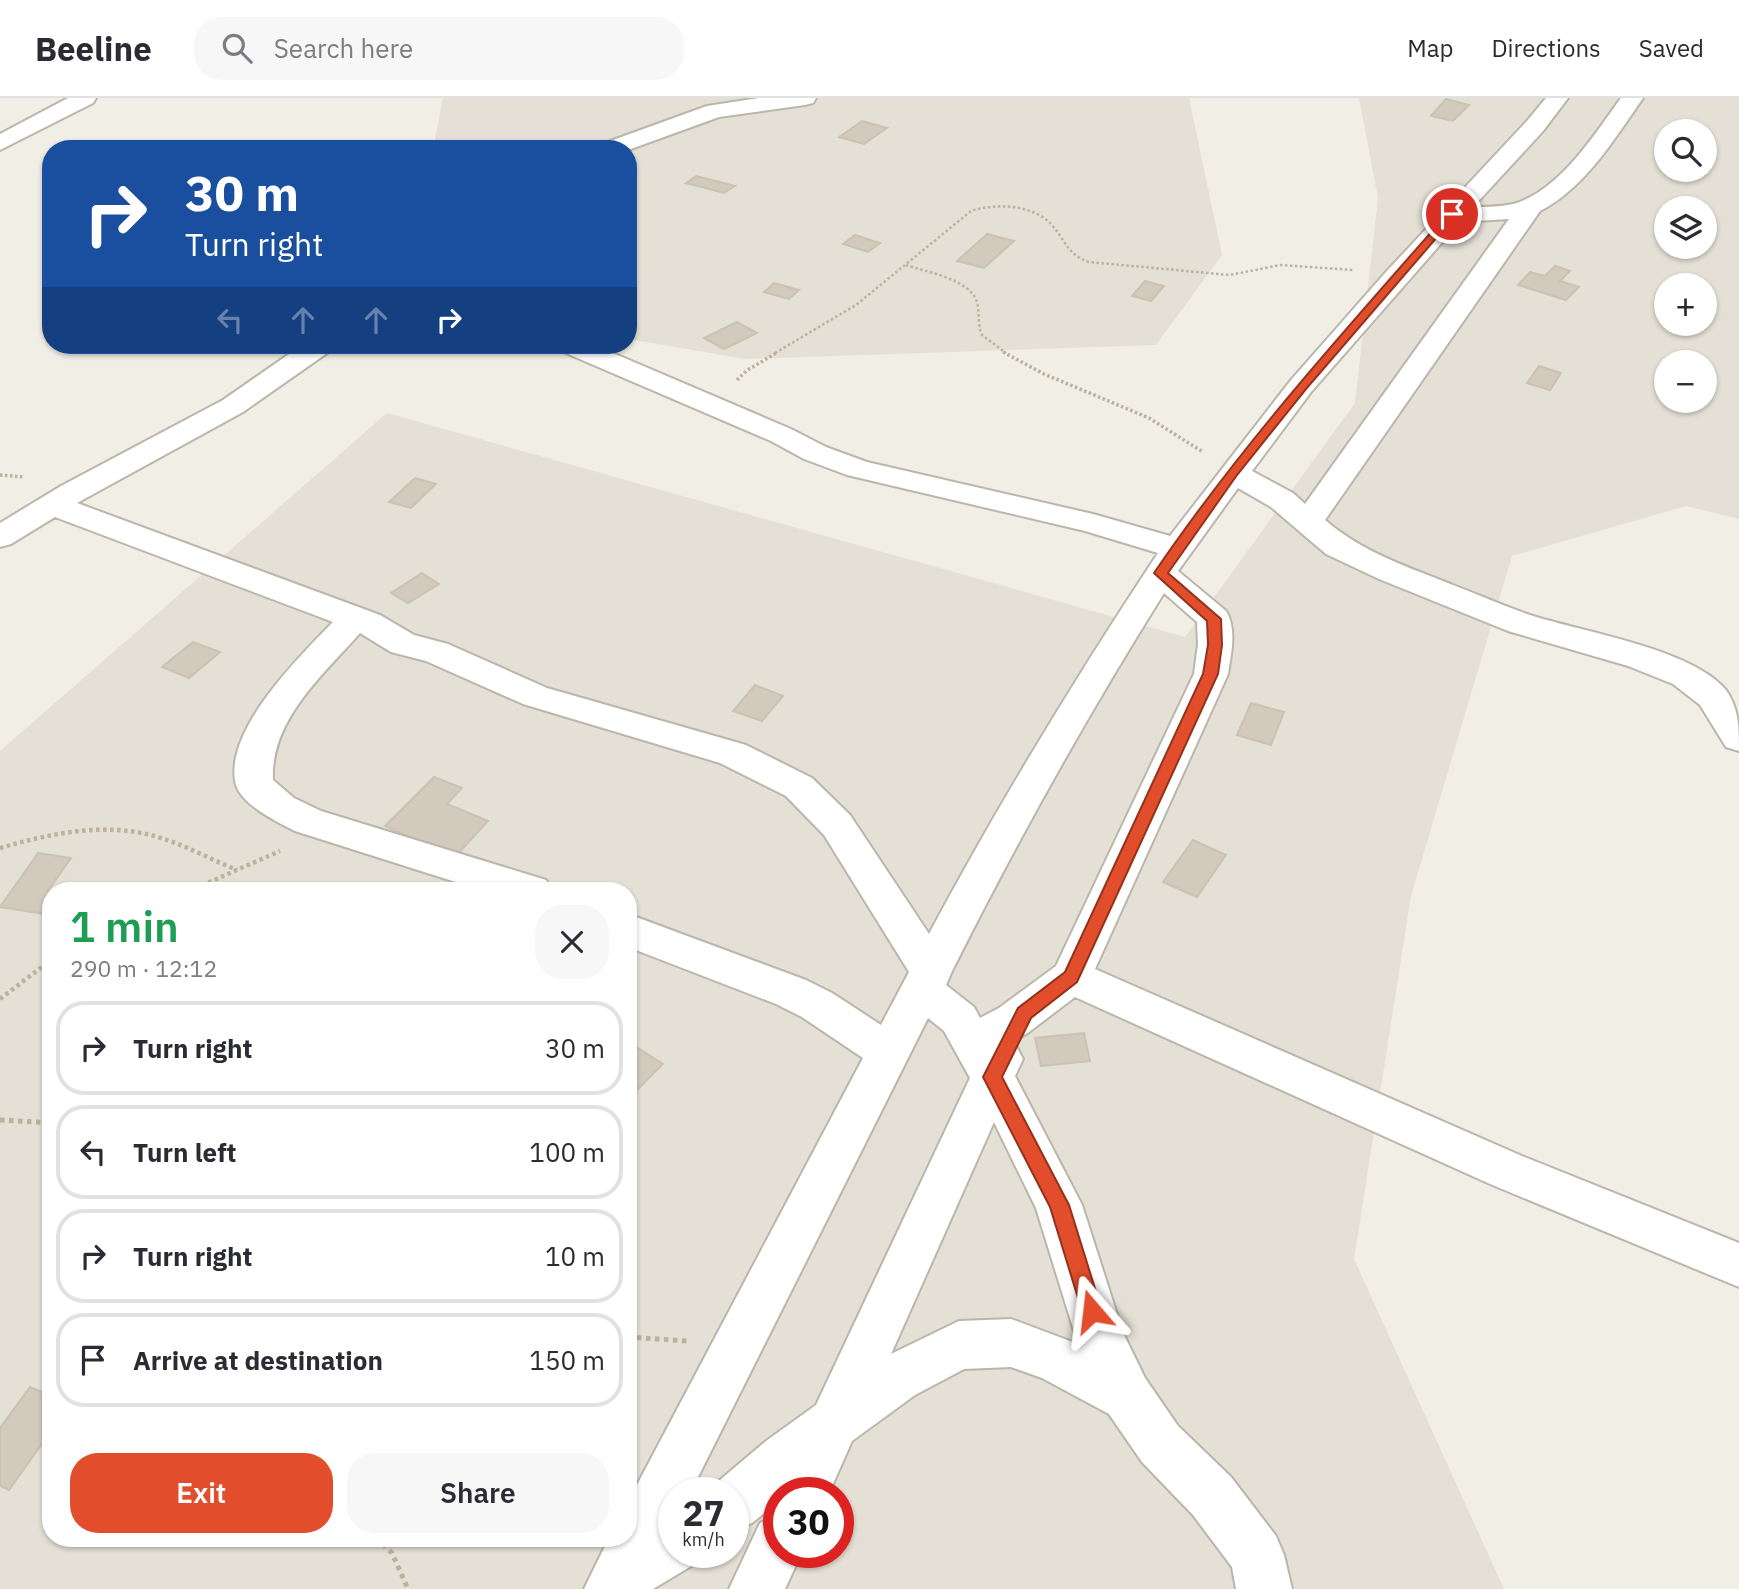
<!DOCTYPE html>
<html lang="en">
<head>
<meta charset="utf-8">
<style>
  body { margin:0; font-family:"IBM Plex Sans",sans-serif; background:#f7f7f7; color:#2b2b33; height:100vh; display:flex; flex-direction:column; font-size:26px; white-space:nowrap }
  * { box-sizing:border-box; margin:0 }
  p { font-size:23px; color:#7c7c81 }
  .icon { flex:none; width:38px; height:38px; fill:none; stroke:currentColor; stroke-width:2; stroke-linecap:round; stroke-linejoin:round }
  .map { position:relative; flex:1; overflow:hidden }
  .sheet { position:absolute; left:42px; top:784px; width:595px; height:665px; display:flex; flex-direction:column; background:#fff; border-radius:28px; box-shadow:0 2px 5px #0004 }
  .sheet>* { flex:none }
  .top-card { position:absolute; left:42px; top:42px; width:595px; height:214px; border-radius:28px; box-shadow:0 2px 5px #0004; background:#1a4fa0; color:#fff; overflow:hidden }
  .fabs { position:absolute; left:1654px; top:21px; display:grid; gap:14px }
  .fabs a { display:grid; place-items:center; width:63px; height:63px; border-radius:50%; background:#fff; box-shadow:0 2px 5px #0004; font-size:35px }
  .speed { position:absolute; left:658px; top:1379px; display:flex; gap:14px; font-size:35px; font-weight:700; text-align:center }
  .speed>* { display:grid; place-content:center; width:91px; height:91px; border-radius:50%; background:#fff; box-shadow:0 2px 5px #0004; line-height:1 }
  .speed small { font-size:18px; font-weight:400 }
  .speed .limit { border:10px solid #d22; background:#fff; color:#111 }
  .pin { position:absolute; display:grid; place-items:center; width:60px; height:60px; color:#fff; margin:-30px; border:4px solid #fff; border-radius:50%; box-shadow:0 2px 7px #0007 }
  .me { position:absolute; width:77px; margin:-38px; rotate:343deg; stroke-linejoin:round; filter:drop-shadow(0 0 5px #0008) }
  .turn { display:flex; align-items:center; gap:24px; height:147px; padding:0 28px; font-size:32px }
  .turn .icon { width:91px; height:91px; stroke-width:2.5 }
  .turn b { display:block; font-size:49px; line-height:60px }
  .lanes { display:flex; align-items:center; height:66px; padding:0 28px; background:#0003; justify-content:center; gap:35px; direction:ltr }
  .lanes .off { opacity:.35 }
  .round { display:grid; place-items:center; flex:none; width:74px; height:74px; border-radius:28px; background:#f7f7f7 }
  .headline { display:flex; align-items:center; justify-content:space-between; height:119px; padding:0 28px }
  h1 { font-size:42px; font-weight:600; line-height:52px; color:#1e9e55 }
  .primary-button { display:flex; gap:14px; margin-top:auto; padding:14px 28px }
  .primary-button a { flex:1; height:80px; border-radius:28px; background:#e24e2c; color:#fff; font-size:28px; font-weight:600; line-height:80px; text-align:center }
  .primary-button a+a { background:#f7f7f7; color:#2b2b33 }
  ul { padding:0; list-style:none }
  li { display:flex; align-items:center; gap:21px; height:94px; margin:0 14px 10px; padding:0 14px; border:4px solid #e1e1e2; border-radius:28px }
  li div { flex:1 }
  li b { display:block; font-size:26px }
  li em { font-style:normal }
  header { display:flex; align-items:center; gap:42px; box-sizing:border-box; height:98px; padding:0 35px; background:#fff; border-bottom:2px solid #e1e1e2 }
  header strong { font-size:33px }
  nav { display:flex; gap:38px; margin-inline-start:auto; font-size:24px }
  .search { width:490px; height:63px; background:#f7f7f7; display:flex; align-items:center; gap:18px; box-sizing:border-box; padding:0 24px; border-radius:28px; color:#7c7c81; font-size:26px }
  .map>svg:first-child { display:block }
</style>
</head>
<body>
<header>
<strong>Beeline</strong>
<div class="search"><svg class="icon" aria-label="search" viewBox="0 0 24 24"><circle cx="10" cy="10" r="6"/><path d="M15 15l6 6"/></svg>Search here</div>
<nav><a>Map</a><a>Directions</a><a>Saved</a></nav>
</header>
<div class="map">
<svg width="1739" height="1491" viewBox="0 0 1739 1491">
  <rect width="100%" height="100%" fill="#f1eee6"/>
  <path fill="#e4e0d5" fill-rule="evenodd" d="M443,0H1189L1222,157L1156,247L746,261L628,241V51H433Z
    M1359,0H1739V421L1686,408L1512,458L1411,798L1354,1161L1504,1491H0V653L387,315L1185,539L1355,305L1378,100ZM1666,33H1704V72H1666ZM1666,110H1704V149H1666ZM1666,187H1704V226H1666ZM1666,264H1704V303H1666ZM51,793H628V1440H51ZM674,1395H733V1454H674ZM779,1395H838V1454H779Z"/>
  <path fill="#d1cabd" stroke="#cbc2b1" stroke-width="2" d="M1446,1L1469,7L1453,23L1431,18Z
    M862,23L887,30L864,46L839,39Z
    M696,78L735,88L724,95L686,85Z
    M987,136L1014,143L984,170L957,163Z
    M855,137L880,145L868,154L843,146Z
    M1555,168L1570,173L1560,183L1579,189L1566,202L1518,187L1530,174L1545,178Z
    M1686,177L1705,186L1663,188Z
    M1145,183L1164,188L1151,203L1132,198Z
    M774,185L799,192L789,201L764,194Z
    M737,224L757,235L724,251L704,240Z
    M1539,268L1561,275L1550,292L1527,285Z
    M415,380L436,386L411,410L389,404Z
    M422,475L439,486L408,505L391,495Z
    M193,544L220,554L189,580L162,569Z
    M755,587L783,598L762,623L733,613Z
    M1251,605L1284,614L1271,647L1237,637Z
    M434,679L462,690L447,706L488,723L455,759L385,728Z
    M1193,742L1226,757L1197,799L1163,784Z
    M38,755L71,760L48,793H51V817L0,809Z
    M1084,935L1090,963L1041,968L1035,940Z
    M638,950L663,966L628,1001V959Z
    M30,1289L51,1298V1333L9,1392L0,1388V1330Z"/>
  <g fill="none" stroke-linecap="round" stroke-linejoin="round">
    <g stroke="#bbb6aa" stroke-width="4">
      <path id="minor" d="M68,0H96L93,5L0,52V36Z
        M759,0H816L813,5L805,7L719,19L628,52L599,51L602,46L707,8Z
        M1546,0H1568L1543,33L1473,109C1487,109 1503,109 1517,105C1562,89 1594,37 1621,0H1643C1615,40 1585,90 1540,113L1325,422C1362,454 1408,469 1453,487C1479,497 1506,509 1533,518C1584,534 1692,551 1726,592C1739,611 1739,629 1739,653L1726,649L1700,607L1673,586L1628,568L1508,533L1379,481L1326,456L1271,409L1238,390L1178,473L1226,513C1237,531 1231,556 1228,576L1095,871L1522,1058L1739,1145V1189L1490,1086L1075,899L1029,934L1009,946L1016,948L1023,961L1015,978L1082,1107L1123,1235L1145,1280L1178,1328L1231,1379L1276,1438L1284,1457L1292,1491H1236L1232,1469L1193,1417L1142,1364L1109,1316L1042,1280L1011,1269L964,1271L915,1297L852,1343L829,1395H779V1403L752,1425L733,1433V1395H711L714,1387L766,1343L816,1307L970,980L944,933L928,920L690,1395H674V1454H699L693,1467L653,1491H584L609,1440H628V1404L863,960L802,919L776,906L628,849V816L806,882L832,895L881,927L909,874L824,737L786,698L720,665L523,606L426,563L391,554L360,535C323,577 270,622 273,682L294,700L321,713L546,782L552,793H484L295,733C277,724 242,707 236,687C222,634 300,558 333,524L55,419L11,446L0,449V425L61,388L223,302L302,247H333L330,253L243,314L77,405L380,517L414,537L448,546L547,590L746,647L812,680L850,717L929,836C999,705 1076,579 1158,455L1085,433L847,377L804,361L771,343L561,253L558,247H594L791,331L826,349L867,364L1093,416L1170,438L1291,282L1386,174L1527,23ZM1509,121L1305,406L1293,395L1252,373L1311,294L1460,124ZM1164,495L1197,524L1198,546L1194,576L1056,868L999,910L980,920L974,909L946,887L952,873C1017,743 1087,618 1164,495ZM994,1024L1036,1110L1078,1246L1011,1221L959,1223L891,1256Z
        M779,1417V1454H802L785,1491H729L760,1425Z"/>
    </g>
    <path stroke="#bbb29c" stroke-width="2.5" stroke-dasharray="2.5 2.5" stroke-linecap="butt" d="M906,167C926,174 970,181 977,204C980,215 977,226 982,237L1006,255
      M775,255L856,207L971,113C995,105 1032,106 1051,126C1065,141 1067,157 1089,164L1230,177L1280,167L1353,172"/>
    <path stroke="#bbb29c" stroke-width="3.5" stroke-dasharray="2.5 2.5" stroke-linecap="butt" d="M1003,254L1044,276L1149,320L1203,354
      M737,282L746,273L778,254
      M0,377L24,379"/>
    <path stroke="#bbb29c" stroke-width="4.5" stroke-dasharray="3.5 3.5" stroke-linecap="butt" d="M0,750C52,735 108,723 161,740C187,748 212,762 237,772
      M189,793L280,753
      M0,901L51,862"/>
    <path stroke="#bbb29c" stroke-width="5" stroke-dasharray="4.5 4.5" stroke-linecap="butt" d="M0,1022L51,1025
      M628,1239L687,1243
      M376,1440L392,1455L408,1491"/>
    <use href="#minor" fill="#fff" fill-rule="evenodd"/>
  </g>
  <path fill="#e24e2c" stroke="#93331d" stroke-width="2" d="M1449,114L1457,116L1306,291L1237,377L1168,475L1221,521L1222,547L1218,576L1077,884L1031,920L1002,979L1069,1107L1102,1213L1099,1220L1092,1223L1084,1220L1082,1213L1050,1109L983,979L1018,910L1065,874L1203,576L1208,547L1207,523L1154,475C1242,346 1346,231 1449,114Z"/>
</svg>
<div class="fabs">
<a><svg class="icon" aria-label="search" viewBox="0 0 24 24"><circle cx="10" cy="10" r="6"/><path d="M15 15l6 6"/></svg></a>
<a><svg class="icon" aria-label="layers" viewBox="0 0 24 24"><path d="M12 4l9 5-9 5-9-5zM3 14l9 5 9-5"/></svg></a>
<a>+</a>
<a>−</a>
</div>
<div class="speed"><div>27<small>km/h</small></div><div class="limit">30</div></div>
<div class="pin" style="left:1452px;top:116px;background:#d93025"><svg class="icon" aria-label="arrive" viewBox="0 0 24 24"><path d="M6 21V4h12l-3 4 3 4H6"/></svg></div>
<svg class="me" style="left:1092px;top:1213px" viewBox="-20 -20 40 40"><path d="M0-17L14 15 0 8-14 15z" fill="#e24e2c" stroke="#fff" stroke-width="4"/></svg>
<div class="top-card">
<div class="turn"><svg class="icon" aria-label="right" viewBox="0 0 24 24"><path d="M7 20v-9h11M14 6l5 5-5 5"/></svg><div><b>30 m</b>Turn right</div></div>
<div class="lanes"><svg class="icon off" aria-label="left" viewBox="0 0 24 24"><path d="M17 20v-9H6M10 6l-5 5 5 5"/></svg><svg class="icon off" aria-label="ahead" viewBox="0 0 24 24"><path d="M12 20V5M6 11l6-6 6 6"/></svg><svg class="icon off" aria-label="ahead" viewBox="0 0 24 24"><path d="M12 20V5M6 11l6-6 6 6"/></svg><svg class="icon" aria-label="right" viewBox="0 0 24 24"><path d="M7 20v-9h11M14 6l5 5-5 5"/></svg></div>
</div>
<section class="sheet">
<div class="headline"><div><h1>1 min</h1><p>290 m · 12:12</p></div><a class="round"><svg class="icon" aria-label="close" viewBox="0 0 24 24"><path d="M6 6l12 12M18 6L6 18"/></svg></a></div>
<ul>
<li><svg class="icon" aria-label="right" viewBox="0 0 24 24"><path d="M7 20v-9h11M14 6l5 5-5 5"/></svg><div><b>Turn right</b></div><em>30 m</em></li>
<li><svg class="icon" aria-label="left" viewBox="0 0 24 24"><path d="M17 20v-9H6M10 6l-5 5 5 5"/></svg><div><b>Turn left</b></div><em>100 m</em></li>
<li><svg class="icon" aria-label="right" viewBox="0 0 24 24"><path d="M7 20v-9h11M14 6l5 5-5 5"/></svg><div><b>Turn right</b></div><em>10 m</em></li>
<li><svg class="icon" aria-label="arrive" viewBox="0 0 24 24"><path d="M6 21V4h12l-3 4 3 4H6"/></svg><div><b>Arrive at destination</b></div><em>150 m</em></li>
</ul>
<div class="primary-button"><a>Exit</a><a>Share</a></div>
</section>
</div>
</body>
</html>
